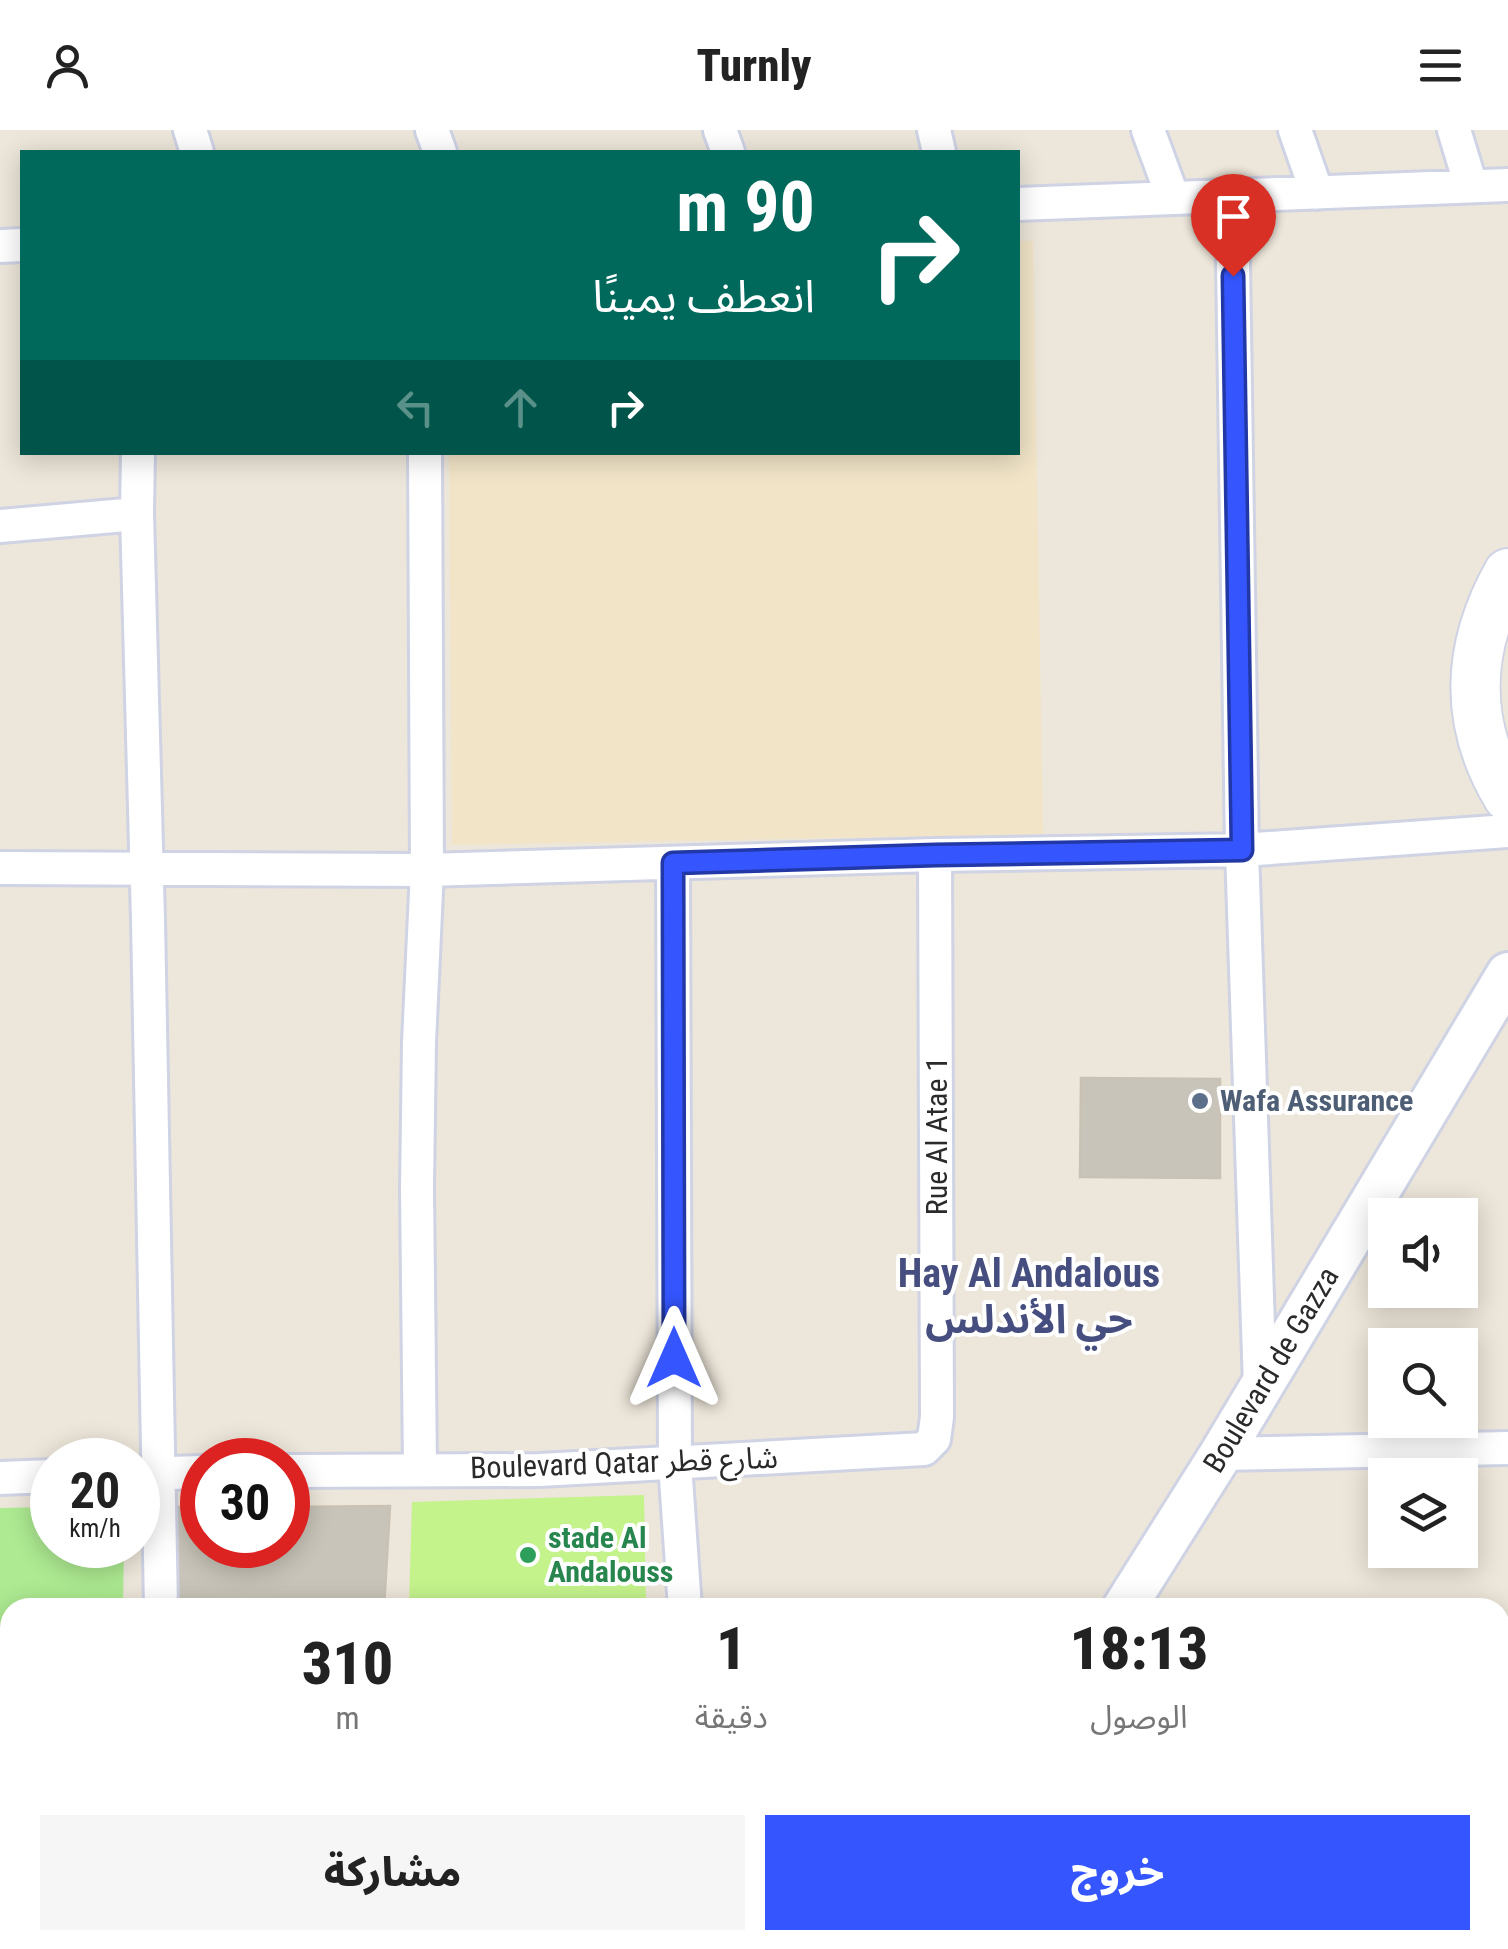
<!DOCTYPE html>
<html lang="ar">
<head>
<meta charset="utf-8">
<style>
  body { margin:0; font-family:"Roboto Condensed","Noto Sans Arabic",sans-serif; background:#f6f6f6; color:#222; direction:rtl; height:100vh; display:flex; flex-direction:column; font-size:38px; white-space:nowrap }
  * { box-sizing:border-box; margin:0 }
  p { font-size:32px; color:#767676 }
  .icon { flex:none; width:55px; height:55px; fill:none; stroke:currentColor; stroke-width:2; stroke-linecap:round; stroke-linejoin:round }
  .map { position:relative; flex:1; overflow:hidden; direction:ltr }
  .side { position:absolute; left:0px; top:1468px; width:1510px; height:352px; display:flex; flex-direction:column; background:#fff; border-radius:30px 30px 0 0; box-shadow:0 5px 25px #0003; direction:rtl }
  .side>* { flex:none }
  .guide { position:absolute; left:20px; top:20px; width:1000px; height:305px; border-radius:0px; box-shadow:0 5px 25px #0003; direction:rtl; background:#00695c; color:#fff; overflow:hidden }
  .buttons { position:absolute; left:1368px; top:1068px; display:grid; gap:20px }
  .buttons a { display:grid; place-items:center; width:110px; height:110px; border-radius:0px; background:#fff; box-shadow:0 5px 25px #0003; font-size:50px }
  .speed { position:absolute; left:30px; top:1308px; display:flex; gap:20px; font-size:50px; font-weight:700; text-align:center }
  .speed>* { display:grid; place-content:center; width:130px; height:130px; border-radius:50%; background:#fff; box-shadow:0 5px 25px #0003; line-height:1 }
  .speed small { font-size:25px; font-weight:400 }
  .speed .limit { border:15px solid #d22; background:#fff; color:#111 }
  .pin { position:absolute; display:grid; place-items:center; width:85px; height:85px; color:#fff; margin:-102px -42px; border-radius:50% 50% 50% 0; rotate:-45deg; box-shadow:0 0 10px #0007 }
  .pin .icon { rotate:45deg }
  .me { position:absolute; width:110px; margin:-55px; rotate:0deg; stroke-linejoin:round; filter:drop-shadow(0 0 8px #0008) }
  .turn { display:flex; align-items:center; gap:35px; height:210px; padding:0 40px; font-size:45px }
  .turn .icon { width:130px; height:130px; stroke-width:2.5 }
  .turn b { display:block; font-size:70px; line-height:85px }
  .lanes { display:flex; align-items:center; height:95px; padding:0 40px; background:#0003; justify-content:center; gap:50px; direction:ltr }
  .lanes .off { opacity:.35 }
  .eta { display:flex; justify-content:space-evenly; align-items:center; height:170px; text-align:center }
  .eta b { font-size:60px; font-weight:800; line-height:70px }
  .action { display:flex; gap:20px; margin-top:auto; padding:20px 40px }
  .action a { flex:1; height:115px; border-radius:0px; background:#3556ff; color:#fff; font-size:40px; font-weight:800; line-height:115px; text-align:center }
  .action a+a { background:#f6f6f6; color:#222 }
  header { display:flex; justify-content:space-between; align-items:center; height:130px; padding:0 40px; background:#fff; font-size:45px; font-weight:800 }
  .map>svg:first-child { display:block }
</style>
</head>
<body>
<header><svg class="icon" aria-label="menu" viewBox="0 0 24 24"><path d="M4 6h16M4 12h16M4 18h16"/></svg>Turnly<svg class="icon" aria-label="person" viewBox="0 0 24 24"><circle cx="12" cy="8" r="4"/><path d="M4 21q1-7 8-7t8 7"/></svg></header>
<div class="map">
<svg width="1508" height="1819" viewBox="0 0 1508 1819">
  <rect width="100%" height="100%" fill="#ede6da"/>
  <path fill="#f1e4c7" d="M1018,111H1033L1043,704L452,715L449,323L1018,322Z"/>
  <path fill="#adea91" d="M52,1377V1415H124L123,1477L10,1478V1554H0V1378Z"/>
  <path fill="#c4f28b" d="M644,1365L646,1477H409L412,1372Z"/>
  <path fill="#c8c4b9" stroke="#c9c2b4" stroke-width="2.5" d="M1081,948L1220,949V1048L1080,1047Z
    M390,1376L384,1478H170L168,1377H202V1415H288V1377Z
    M1013,1810H1059L1060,1819H1007Z"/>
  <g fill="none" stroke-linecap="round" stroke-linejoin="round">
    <g stroke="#cfd3e4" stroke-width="38">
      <path id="minor" d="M190,0L197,22
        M432,0L440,22
        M720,0L728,22
        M934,0L939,22
        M1148,0L1173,68
        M1295,0L1317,63
        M1454,0L1471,56
        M1232,66L1242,720L1260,1256
        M1018,74L1508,55
        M0,116L22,115
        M138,322L137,384L148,790L161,1478
        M0,396L137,384
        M673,733L675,1334L685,1478
        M0,738L427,740L935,725L1242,720L1508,701
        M1221,1324L1508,1318
        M420,1340L417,1058L419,912L427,740L425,322
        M288,1341L540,1340L924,1319L934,1309L937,1287L935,725
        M138,1344L202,1342
        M0,1348L52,1346
        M1500,1552L1508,1551
        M0,1582H10
        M1500,1757L1508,1756
        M0,1787H10
        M216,1810L217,1819
        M410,1810L411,1819
        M1086,1810V1819
        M1272,1810L1273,1819
        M1490,1810V1819
        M612,1819V1810"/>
    </g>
    <g stroke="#cfd3e4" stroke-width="48">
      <g id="tertiary">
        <path id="s1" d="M1124,1478L1221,1324L1508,844"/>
        <path d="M920,1819L925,1810"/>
      </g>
    </g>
    <g stroke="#cfd3e4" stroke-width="52">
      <path id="secondary" d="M1508,443C1466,518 1463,593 1508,667"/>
    </g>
    <use href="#minor" stroke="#fff" stroke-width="32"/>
    <use href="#tertiary" stroke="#fff" stroke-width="42"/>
    <use href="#secondary" stroke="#fff" stroke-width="48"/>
  </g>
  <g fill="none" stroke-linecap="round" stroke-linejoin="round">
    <g stroke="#2238a6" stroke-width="25">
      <path id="route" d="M674,1228L673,733L936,725L1242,720L1233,146"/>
    </g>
    <use href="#route" stroke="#3556ff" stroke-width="18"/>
  </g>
  <circle fill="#5c6f8a" stroke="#fff" stroke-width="4" cx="1200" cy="971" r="10"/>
  <circle fill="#2e9e5b" stroke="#fff" stroke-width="4" cx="528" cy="1425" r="10"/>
  <g text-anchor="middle" stroke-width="8" stroke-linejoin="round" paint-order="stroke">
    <g font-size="30" font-weight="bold" fill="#4e5e75" stroke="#fff" text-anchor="start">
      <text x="1220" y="981">Wafa Assurance</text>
    </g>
    <g font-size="30" fill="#2a2a2a" stroke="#fff">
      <text transform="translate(937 1006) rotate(-90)" y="10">Rue Al Atae 1</text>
      <text dy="10" stroke="none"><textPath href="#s1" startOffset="280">Boulevard de Gazza</textPath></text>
      <text transform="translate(624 1333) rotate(-2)" y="10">Boulevard Qatar شارع قطر</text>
    </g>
    <g font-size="30" font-weight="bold" fill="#27864d" stroke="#fff" text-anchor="start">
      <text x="548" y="1418">stade Al<tspan x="548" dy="34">Andalouss</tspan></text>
    </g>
    <g font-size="40" font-weight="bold" fill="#464e7f" stroke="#fff">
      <text x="1029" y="1157">Hay Al Andalous<tspan x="1029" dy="46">حي الأندلس</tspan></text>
    </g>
  </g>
</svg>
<div class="buttons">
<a><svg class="icon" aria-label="sound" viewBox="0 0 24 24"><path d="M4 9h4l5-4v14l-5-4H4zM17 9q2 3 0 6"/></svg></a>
<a><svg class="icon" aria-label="search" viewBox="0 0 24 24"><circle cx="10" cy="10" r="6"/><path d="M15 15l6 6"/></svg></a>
<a><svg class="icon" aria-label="layers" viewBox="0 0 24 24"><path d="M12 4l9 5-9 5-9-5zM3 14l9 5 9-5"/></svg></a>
</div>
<div class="speed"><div>20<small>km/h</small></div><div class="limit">30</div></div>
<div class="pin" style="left:1233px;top:146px;background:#d93025"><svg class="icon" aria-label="arrive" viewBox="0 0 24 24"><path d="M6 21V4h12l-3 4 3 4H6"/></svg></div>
<svg class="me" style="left:674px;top:1228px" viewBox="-20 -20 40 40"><path d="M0-17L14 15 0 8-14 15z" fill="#3556ff" stroke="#fff" stroke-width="4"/></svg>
<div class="guide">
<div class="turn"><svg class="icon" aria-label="right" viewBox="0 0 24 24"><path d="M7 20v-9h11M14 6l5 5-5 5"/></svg><div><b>90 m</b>انعطف يمينًا</div></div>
<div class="lanes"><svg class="icon off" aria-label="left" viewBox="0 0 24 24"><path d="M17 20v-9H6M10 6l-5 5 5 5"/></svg><svg class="icon off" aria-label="ahead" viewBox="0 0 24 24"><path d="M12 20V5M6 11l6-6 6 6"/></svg><svg class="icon" aria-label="right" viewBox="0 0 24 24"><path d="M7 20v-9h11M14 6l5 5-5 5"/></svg></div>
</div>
<section class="side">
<div class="eta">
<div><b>18:13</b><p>الوصول</p></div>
<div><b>1</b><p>دقيقة</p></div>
<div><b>310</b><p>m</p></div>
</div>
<div class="action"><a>خروج</a><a>مشاركة</a></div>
</section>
</div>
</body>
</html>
